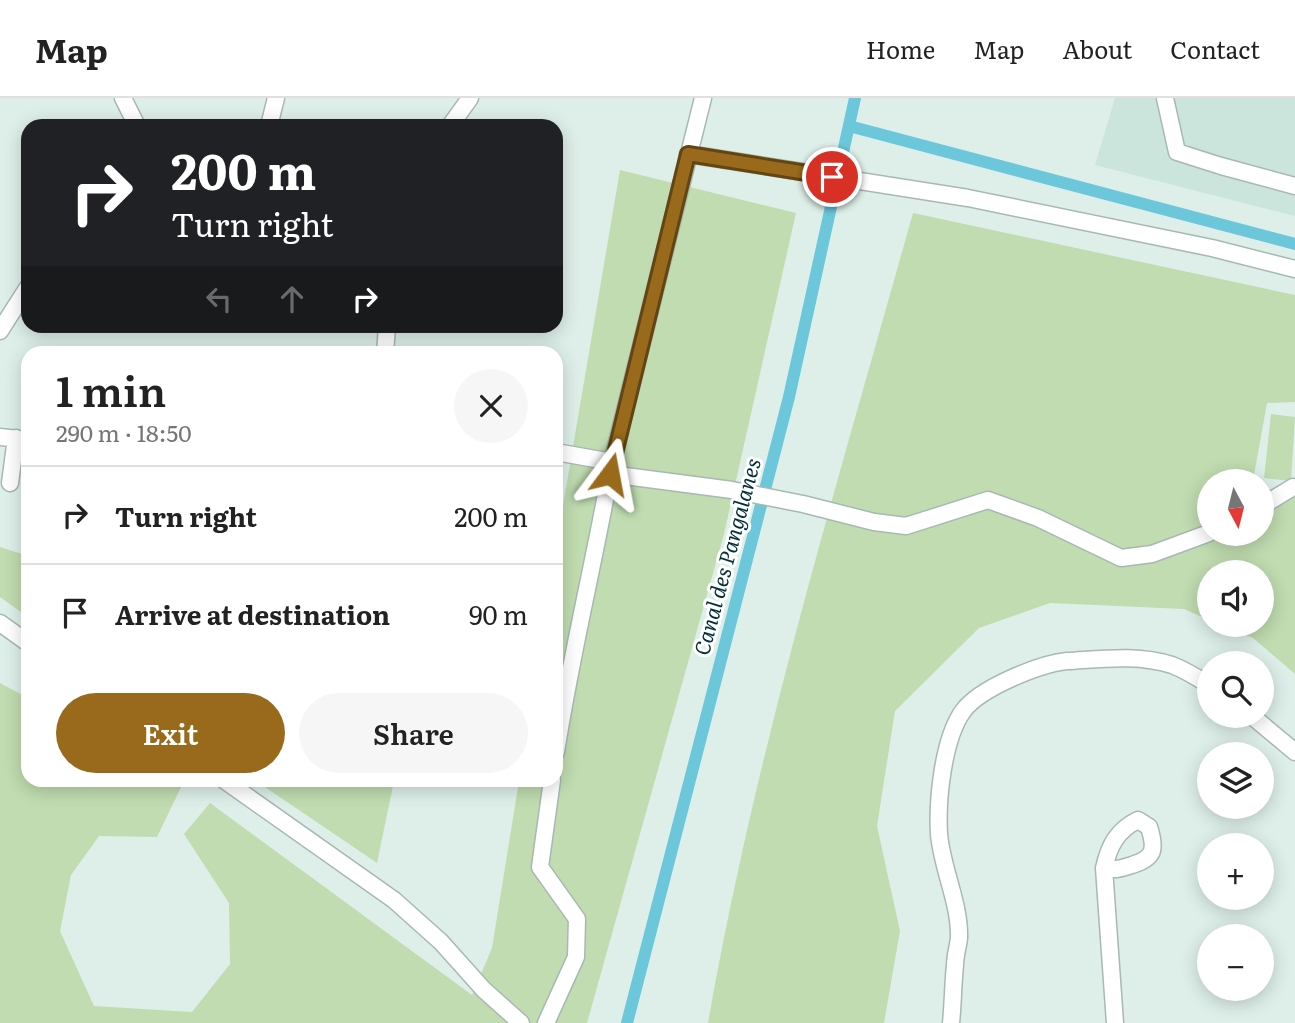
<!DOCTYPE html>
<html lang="en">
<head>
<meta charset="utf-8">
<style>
  body { margin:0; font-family:Literata,serif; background:#f6f6f6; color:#222; height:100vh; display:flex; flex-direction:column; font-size:26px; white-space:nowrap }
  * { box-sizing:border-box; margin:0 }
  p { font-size:23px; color:#767676 }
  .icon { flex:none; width:38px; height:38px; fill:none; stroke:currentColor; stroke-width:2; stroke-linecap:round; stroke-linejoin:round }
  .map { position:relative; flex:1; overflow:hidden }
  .side { position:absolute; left:21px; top:248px; width:542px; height:441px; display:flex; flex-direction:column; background:#fff; border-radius:21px; box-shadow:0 4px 18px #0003 }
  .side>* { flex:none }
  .top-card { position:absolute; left:21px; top:21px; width:542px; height:214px; border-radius:21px; box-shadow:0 4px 18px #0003; background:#202124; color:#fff; overflow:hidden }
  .needle { width:46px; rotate:173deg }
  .controls { position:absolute; left:1197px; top:371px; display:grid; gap:14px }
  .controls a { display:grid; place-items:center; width:77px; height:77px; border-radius:50%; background:#fff; box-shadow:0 4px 18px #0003; font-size:35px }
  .pin { position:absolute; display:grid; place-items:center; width:60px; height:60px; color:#fff; margin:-30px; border:4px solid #fff; border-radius:50%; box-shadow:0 2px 7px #0007 }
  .me { position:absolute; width:77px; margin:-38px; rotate:13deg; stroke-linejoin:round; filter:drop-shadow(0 0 5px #0008) }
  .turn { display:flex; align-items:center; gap:24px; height:147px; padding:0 35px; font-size:32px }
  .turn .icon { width:91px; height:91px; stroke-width:2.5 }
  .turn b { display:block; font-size:49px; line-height:60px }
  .lanes { display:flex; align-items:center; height:66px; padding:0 35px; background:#0003; justify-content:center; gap:35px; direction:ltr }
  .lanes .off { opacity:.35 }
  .round { display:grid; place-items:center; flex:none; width:74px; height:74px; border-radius:37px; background:#f6f6f6 }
  .head { display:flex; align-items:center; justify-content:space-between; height:119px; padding:0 35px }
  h1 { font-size:42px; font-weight:600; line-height:52px }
  .button { display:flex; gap:14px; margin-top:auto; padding:14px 35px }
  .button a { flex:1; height:80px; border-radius:42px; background:#996a1b; color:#fff; font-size:28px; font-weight:600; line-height:80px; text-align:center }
  .button a+a { background:#f6f6f6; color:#222 }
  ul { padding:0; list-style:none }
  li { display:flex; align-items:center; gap:21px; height:98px; padding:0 35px; border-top:2px solid #e0e0e0 }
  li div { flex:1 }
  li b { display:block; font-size:26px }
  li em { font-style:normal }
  header { display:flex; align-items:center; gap:42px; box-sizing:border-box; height:98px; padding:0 35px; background:#fff; border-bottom:2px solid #e0e0e0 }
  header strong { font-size:33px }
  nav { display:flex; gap:38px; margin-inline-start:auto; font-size:24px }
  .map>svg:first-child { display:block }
</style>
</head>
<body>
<header>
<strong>Map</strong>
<nav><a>Home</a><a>Map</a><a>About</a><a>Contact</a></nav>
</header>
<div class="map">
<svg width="1295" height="925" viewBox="0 0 1295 925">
  <rect width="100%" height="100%" fill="#deefe9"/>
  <path fill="#cbe5dd" d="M1115,0H1295V118L1095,67Z"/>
  <path fill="#c0dcb0" d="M620,72L796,115L724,436L587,925H0V585L28,600V682H178L183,685L157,739L99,738L71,777L60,833L94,908L192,914L230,866L229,805L184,736L210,705L472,897L492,850L519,683L556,682L557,443Z
    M913,115L1295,197V304L1267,305L1253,383H1209V436H1262V391L1295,397V576L1253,540L1221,527H1262V474H1209V522L1184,511L1050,505L979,530L895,613L877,728L900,833L884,925H708C756,651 838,383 913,115Z
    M1271,316L1295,319L1291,383L1264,380Z
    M0,449L28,458V519L0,499Z
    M256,683H394L377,765Z"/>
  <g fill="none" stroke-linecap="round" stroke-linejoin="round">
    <path stroke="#6cc7db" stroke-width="12" d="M849,28L1295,146
      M627,925L789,299L855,0"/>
    <g stroke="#a8b8b2" stroke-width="19">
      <path id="minor" d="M123,0L137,28
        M1165,0L1177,54L1221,68L1295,88
        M269,28L276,0
        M450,28L470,0
        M688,56L968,100L1212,150L1295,171
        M0,233L28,189
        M385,256L387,228
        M0,339L28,342
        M556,354L612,364C595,461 571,557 556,654
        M612,364L703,0
        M610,376L732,392L803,406L874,424L906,428L988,402L1038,420L1121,460L1152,456L1209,435
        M10,385L16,340
        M1262,408L1293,389
        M0,525L28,545
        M1252,618L1295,654
        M224,682L394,802L441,844L484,892L521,925
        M1104,770C1116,772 1120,771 1132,767C1155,760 1156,751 1149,729L1138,722C1117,732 1109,748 1104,770L1115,925
        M546,925L576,859L577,821L540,769L552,682
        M951,925C953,906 953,886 955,867C955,858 958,849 959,840C960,805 942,771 939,736C937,702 943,641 963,613C980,590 1039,566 1067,563C1102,561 1138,556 1172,567C1185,572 1198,580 1209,587"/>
    </g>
    <use href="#minor" stroke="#fff" stroke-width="16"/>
  </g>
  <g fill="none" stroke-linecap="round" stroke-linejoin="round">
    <g stroke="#634512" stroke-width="18">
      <path id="route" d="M610,376L688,56L832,79"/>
    </g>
    <use href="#route" stroke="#996a1b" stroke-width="12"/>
  </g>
  <g text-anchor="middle" stroke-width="6" stroke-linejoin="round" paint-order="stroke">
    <g font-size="21" font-style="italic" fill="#012f38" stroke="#fff">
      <text transform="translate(728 459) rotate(-75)" y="7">Canal des Pangalanes</text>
    </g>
  </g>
</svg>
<div class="controls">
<a><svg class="needle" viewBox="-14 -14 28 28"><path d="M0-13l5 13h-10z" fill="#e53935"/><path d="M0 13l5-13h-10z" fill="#767676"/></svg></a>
<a><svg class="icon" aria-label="sound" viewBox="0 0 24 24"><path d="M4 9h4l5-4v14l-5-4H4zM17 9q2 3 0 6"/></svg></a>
<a><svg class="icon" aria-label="search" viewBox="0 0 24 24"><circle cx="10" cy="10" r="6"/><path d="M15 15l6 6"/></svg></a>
<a><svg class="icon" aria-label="layers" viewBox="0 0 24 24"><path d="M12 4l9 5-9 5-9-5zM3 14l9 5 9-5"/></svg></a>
<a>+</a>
<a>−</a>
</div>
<div class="pin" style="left:832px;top:79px;background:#d93025"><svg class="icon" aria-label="arrive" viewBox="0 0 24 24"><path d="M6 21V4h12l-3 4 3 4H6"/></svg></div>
<svg class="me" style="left:610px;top:376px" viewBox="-20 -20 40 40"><path d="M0-17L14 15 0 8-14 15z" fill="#996a1b" stroke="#fff" stroke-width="4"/></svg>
<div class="top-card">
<div class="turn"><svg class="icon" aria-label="right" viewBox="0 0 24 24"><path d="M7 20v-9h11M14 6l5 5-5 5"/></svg><div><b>200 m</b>Turn right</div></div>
<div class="lanes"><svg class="icon off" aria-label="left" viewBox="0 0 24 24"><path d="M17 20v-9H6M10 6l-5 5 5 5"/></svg><svg class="icon off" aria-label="ahead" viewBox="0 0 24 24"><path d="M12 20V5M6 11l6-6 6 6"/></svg><svg class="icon" aria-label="right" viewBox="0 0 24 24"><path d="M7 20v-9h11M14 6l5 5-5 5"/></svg></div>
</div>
<section class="side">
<div class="head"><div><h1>1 min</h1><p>290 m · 18:50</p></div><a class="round"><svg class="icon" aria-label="close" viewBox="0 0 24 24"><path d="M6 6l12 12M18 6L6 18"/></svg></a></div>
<ul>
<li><svg class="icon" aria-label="right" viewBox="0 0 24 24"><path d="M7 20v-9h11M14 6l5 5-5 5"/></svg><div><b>Turn right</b></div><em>200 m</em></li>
<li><svg class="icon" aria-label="arrive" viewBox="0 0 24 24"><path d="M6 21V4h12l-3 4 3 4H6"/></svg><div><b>Arrive at destination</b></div><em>90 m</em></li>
</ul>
<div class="button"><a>Exit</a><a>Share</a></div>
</section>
</div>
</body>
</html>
